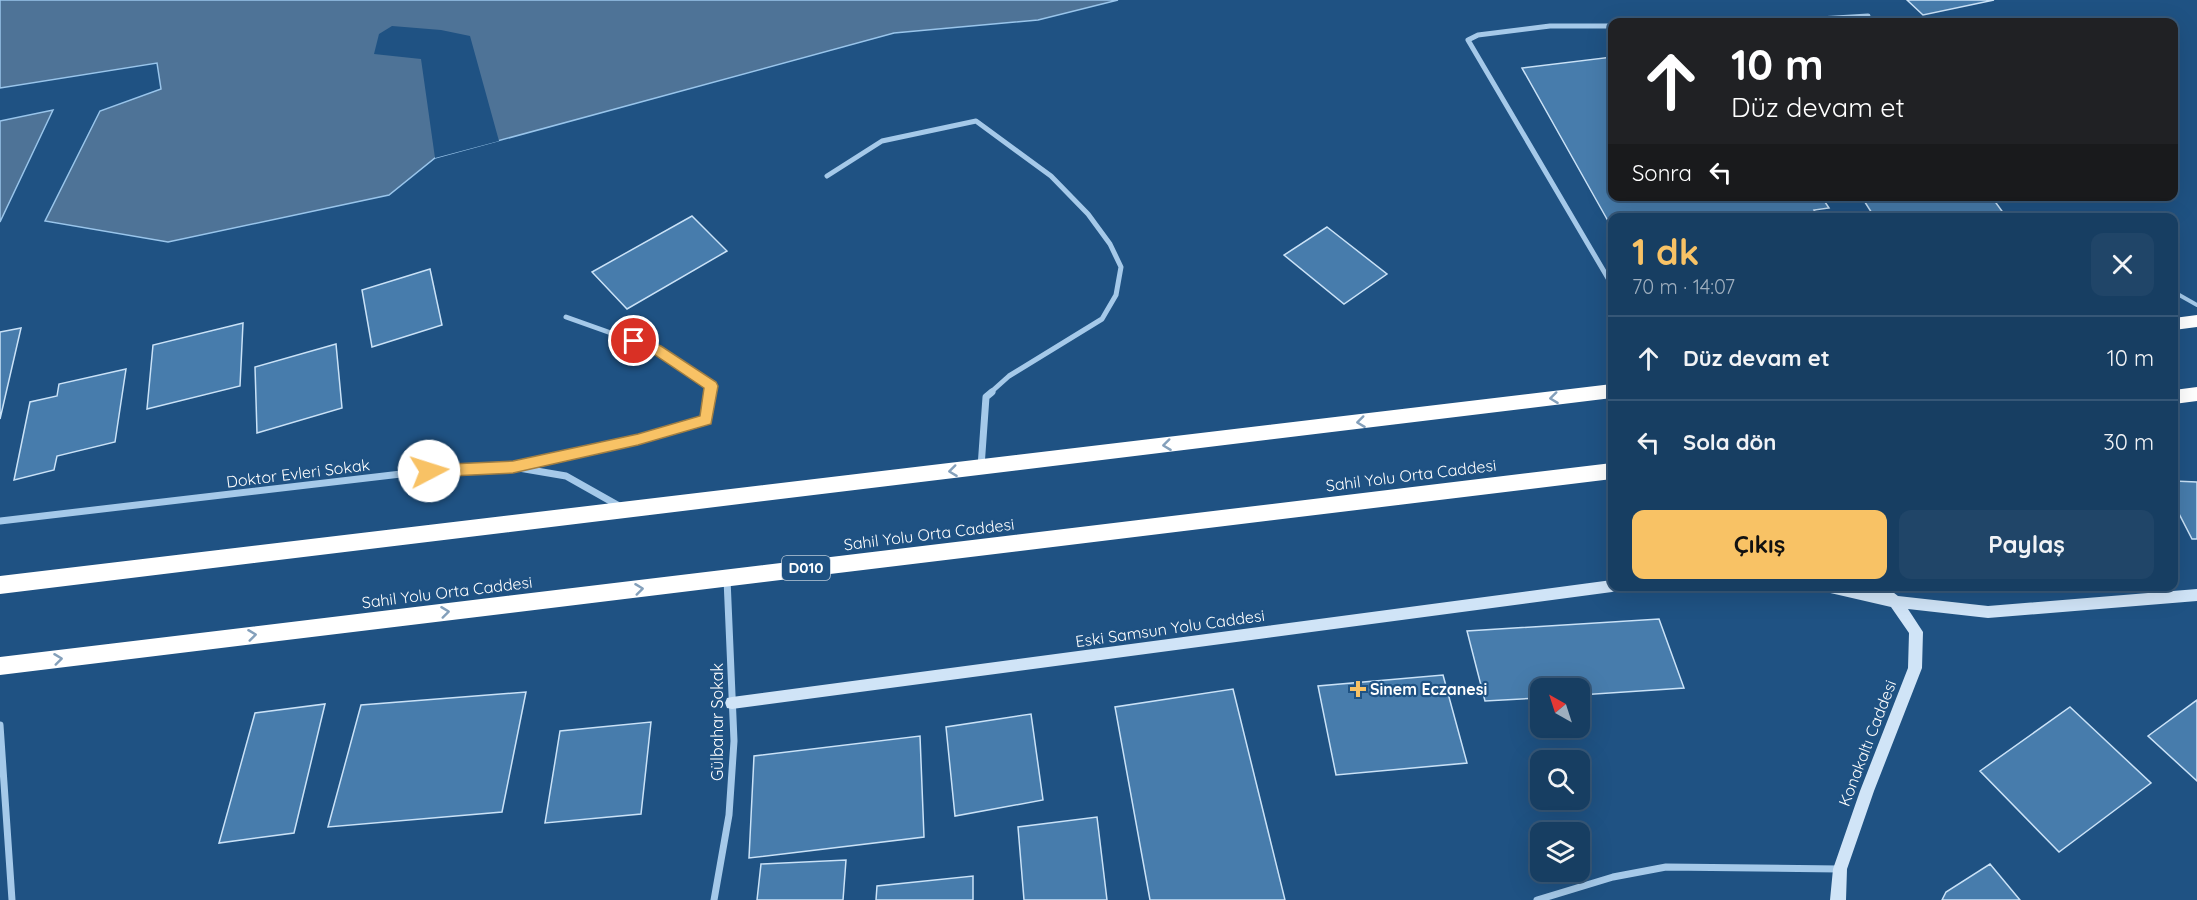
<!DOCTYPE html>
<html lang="tr">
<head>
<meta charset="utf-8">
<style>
  body { margin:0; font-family:Quicksand,sans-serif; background:#204568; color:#f1f3f6; height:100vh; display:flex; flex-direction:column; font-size:22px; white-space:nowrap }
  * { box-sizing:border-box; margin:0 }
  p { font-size:20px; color:#9eaebe }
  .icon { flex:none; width:33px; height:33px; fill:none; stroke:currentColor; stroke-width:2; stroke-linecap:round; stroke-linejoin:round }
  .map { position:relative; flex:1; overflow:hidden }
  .drawer { position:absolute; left:1608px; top:213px; width:570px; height:378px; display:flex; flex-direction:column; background:#173e62; border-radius:12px; box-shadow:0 6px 24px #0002,0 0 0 2px #365777 }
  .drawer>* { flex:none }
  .guide { position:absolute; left:1608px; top:18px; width:570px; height:183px; border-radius:12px; box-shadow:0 6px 24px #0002,0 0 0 2px #365777; background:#202124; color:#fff; overflow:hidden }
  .needle { width:39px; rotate:321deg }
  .controls { position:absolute; left:1530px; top:678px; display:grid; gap:12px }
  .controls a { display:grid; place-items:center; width:60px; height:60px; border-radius:12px; background:#173e62; box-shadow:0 6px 24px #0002,0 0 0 2px #365777; font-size:30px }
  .pin { position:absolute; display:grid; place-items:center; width:51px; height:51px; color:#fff; margin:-26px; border:3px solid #fff; border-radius:50%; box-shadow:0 2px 6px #0007 }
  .me { position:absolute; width:66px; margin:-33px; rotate:85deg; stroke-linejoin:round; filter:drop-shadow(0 0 4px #0008) }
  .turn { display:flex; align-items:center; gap:21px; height:126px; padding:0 24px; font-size:27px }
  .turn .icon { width:78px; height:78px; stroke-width:2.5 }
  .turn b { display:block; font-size:42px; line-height:51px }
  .then { display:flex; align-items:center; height:57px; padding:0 24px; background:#0003; gap:12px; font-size:22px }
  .round { display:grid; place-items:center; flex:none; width:63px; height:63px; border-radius:12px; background:#204568 }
  .summary { display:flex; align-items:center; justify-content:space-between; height:102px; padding:0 24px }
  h1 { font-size:36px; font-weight:700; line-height:45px; color:#f8c265 }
  .primary-button { display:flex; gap:12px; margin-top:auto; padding:12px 24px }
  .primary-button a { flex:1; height:69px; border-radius:12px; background:#f8c265; color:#111; font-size:24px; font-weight:700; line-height:69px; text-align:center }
  .primary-button a+a { background:#204568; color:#f1f3f6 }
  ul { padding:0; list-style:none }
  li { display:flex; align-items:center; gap:18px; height:84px; padding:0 24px; border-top:2px solid #365777 }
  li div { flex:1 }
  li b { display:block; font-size:22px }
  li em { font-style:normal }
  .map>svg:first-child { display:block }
</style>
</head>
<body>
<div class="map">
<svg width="2197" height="900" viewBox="0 0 2197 900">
  <rect width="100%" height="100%" fill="#1f5283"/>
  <path fill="#4e7397" stroke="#99c5eb" stroke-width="1.5" d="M0,0H1118L1038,20L894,33L435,158L389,195L168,242L45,221L100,111L161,89L157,63L0,88Z
    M53,110L0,222V121Z"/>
  <path fill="#1f5283" d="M392,26L441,30L470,36L499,141L435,158L421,59L374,54L379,34Z"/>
  <path fill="#477cac" stroke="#cae2f7" stroke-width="1.5" d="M1907,0H1994L1923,15Z
    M1612,57V196H1821L1829,208L1814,210L1819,218H1612V228L1522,68Z
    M1861,196H1991L2007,218H1875Z
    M692,216L727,251L627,309L592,272Z
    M1327,227L1387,274L1344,304L1284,255Z
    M430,269L442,325L372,347L362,290Z
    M243,323L240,386L147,409L153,345Z
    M21,328L0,419V332Z
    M336,344L342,408L257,433L255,367Z
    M126,369L115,442L57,456L54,470L14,480L30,402L57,396L59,384Z
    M2174,481L2197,482V539H2192L2174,504Z
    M1659,619L1684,688L1580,695V688H1540V698L1485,701L1467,631Z
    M1443,675L1467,763L1336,775L1318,686Z
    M1233,689L1285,900H1150L1115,707Z
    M526,692L502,812L328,827L361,705Z
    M2197,700V781L2148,736Z
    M325,704L294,833L219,843L255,713Z
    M2070,707L2151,783L2059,852L1980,771Z
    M1031,714L1043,800L955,816L946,727Z
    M651,722L641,814L545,823L560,731Z
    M920,736L924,837L749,858L754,756Z
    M1097,817L1107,900H1024L1018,827Z
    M846,860L843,900H757L761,864Z
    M1990,864L2020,900H1942L1946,892Z
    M973,876V900H876L877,886Z"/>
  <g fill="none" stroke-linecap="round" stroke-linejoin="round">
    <path stroke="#a5c9e9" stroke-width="4" d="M2174,292L2197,305"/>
    <path stroke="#a5c9e9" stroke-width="5" d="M1771,22L1868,16
      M1612,26H1550L1478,35L1468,40L1612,285
      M827,176L882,141L976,121L1051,176L1088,214L1110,244L1121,267L1116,295L1102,319L1009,376L990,393
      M566,317L656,349L711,385L710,393"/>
    <path stroke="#a5c9e9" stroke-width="7" d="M516,466L638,440L706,420L710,392
      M981,467L986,397L992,392
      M0,521L452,468L513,467L566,476L621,507
      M0,725L12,900
      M714,900L729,815L734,741L727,579
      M1537,900L1613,877L1666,867L1839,869"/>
    <path fill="#d0e4f7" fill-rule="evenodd" d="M1612,580V586H1618L1617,590L1612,592L732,709L727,708L725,703L727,698L732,697Z
      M1820,586H1853L1870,590L1868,586H1885L1898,596L1988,606L2197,589V601L1988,618L1908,609L1923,632L1922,668L1874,791L1847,869L1846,900H1830L1833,869L1860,791L1908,668L1909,633L1891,607L1826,592L1821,590Z"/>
    <path fill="#fff" fill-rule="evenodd" d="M2197,315V327L2174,330V318Z
      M1612,384V398L0,594V576Z
      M2197,387V401L2174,404V390Z
      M1612,463V479L0,675V657Z"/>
  </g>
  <defs><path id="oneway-chevron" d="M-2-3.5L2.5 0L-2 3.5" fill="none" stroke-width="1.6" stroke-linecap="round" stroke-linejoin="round" transform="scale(1.5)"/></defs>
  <g stroke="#84a0bb">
    <use href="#oneway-chevron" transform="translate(1554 398) rotate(173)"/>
    <use href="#oneway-chevron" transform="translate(1361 422) rotate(173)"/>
    <use href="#oneway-chevron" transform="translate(1167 445) rotate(173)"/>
    <use href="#oneway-chevron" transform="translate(953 471) rotate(173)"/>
    <use href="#oneway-chevron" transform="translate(639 589) rotate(-7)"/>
    <use href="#oneway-chevron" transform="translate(445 612) rotate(-7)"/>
    <use href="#oneway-chevron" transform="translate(252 635) rotate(-7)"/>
    <use href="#oneway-chevron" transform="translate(58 659) rotate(-7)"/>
  </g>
  <path fill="#f8c265" stroke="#a17e42" stroke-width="1.5" d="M634,336L661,346L716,382L718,386L711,424L638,445L513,473L429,477L424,475L422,471L424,467L429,465L513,461L638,434L700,416L704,388L652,353L629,345L627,341Z"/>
  <path fill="#f8c265" stroke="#1f5283" stroke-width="2" d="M1355 680h6v6h6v6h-6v6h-6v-6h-6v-6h6z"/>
  <g text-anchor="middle" stroke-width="4.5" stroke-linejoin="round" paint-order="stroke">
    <rect fill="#1f5283" stroke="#bccbda" stroke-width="1.5" x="782" y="556" width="48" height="24" rx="4.5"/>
    <g font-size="15" font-weight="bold" fill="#fff">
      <text x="806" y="573">D010</text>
    </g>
    <g font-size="16" fill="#fff" stroke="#1f5283">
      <text transform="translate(298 473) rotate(-7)" y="6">Doktor Evleri Sokak</text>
      <text transform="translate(1411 475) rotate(-7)" y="6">Sahil Yolu Orta Caddesi</text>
      <text transform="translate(929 534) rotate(-7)" y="6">Sahil Yolu Orta Caddesi</text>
      <text transform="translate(447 592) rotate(-7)" y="6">Sahil Yolu Orta Caddesi</text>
      <text transform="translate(1170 628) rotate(-8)" y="6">Eski Samsun Yolu Caddesi</text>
      <text transform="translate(717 722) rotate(-90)" y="6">Gülbahar Sokak</text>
      <text transform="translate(1867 743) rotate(-69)" y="6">Konakaltı Caddesi</text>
    </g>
    <g font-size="16" font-weight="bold" fill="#fff" stroke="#1f5283" text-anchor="start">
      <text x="1370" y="695">Sinem Eczanesi</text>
    </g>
  </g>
</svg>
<div class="controls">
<a><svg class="needle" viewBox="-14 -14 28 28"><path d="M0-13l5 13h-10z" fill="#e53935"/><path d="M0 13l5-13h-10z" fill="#9eaebe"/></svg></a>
<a><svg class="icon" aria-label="search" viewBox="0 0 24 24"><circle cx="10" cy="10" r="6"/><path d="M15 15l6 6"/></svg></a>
<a><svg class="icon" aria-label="layers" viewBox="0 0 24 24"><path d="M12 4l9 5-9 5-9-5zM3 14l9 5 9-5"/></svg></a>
</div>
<div class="pin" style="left:634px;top:341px;background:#d93025"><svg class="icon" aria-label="arrive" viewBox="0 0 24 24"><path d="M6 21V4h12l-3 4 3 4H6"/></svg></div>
<svg class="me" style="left:429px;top:471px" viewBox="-20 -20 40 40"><circle r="19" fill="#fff"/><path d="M0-13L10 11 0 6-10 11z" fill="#f8c265"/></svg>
<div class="guide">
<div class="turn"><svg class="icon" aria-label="ahead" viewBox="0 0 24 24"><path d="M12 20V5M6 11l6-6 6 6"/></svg><div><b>10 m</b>Düz devam et</div></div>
<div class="then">Sonra<svg class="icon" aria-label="left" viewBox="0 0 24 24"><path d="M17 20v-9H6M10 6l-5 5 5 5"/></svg></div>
</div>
<section class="drawer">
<div class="summary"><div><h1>1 dk</h1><p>70 m · 14:07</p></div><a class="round"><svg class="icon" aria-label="close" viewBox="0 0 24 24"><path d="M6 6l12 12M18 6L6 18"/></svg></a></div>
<ul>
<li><svg class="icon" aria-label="ahead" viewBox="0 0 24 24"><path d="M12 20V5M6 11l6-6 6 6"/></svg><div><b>Düz devam et</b></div><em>10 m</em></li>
<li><svg class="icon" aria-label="left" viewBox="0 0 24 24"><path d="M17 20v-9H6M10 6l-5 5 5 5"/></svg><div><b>Sola dön</b></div><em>30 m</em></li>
</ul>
<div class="primary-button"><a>Çıkış</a><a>Paylaş</a></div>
</section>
</div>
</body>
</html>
